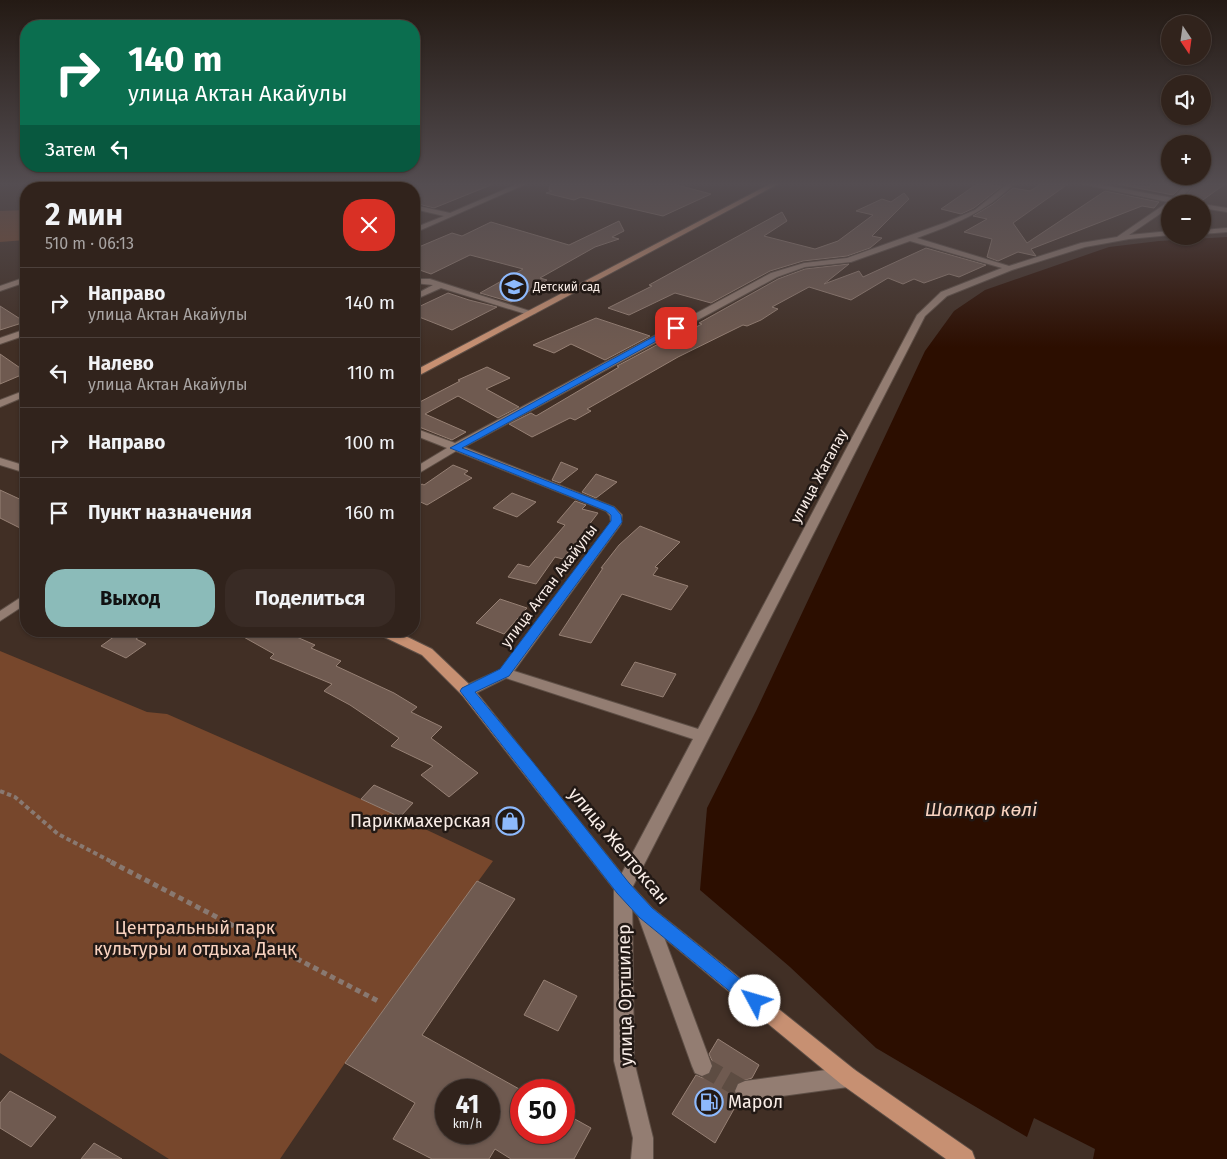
<!DOCTYPE html>
<html lang="ru">
<head>
<meta charset="utf-8">
<style>
  body { margin:0; font-family:"Fira Sans",sans-serif; background:#392b25; color:#f1f3f6; height:100vh; display:flex; flex-direction:column; font-size:19px; white-space:nowrap }
  * { box-sizing:border-box; margin:0 }
  p { font-size:16px; color:#a8a4a3 }
  .icon { flex:none; width:28px; height:28px; fill:none; stroke:currentColor; stroke-width:2; stroke-linecap:round; stroke-linejoin:round }
  .map { position:relative; flex:1; overflow:hidden }
  .side { position:absolute; left:20px; top:182px; width:400px; height:455px; display:flex; flex-direction:column; background:#31231c; border-radius:20px; box-shadow:0 1px 4px #0004,0 0 0 1px #4c403b }
  .side>* { flex:none }
  .banner { position:absolute; left:20px; top:20px; width:400px; height:152px; border-radius:20px; box-shadow:0 1px 4px #0004,0 0 0 1px #4c403b; background:#0b6e4f; color:#fff; overflow:hidden }
  .needle { width:32px; rotate:167deg }
  .buttons { position:absolute; left:1161px; top:15px; display:grid; gap:10px }
  .buttons a { display:grid; place-items:center; width:50px; height:50px; border-radius:50%; background:#31231c; box-shadow:0 1px 4px #0004,0 0 0 1px #4c403b; font-size:25px }
  .speed { position:absolute; left:435px; top:1079px; display:flex; gap:10px; font-size:25px; font-weight:700; text-align:center }
  .speed>* { display:grid; place-content:center; width:65px; height:65px; border-radius:50%; background:#31231c; box-shadow:0 1px 4px #0004,0 0 0 1px #4c403b; line-height:1 }
  .speed small { font-size:12px; font-weight:400 }
  .speed .limit { border:8px solid #d22; background:#fff; color:#111 }
  .pin { position:absolute; display:grid; place-items:center; width:42px; height:42px; color:#fff; margin:-21px; border-radius:10px; box-shadow:0 2px 8px #0006 }
  .me { position:absolute; width:55px; margin:-28px; rotate:309deg; stroke-linejoin:round; filter:drop-shadow(0 0 4px #0008) }
  .turn { display:flex; align-items:center; gap:18px; height:105px; padding:0 25px; font-size:22px }
  .turn .icon { width:65px; height:65px; stroke-width:2.5 }
  .turn b { display:block; font-size:35px; line-height:42px }
  .then { display:flex; align-items:center; height:48px; padding:0 25px; background:#0003; gap:10px; font-size:19px }
  .round { display:grid; place-items:center; flex:none; width:52px; height:52px; border-radius:20px; background:#392b25 }
  .summary { display:flex; align-items:center; justify-content:space-between; height:85px; padding:0 25px }
  h1 { font-size:30px; font-weight:700; line-height:38px }
  .cta { display:flex; gap:10px; margin-top:auto; padding:10px 25px }
  .cta a { flex:1; height:58px; border-radius:20px; background:#8bbbb9; color:#111; font-size:20px; font-weight:700; line-height:58px; text-align:center }
  .cta a+a { background:#392b25; color:#f1f3f6 }
  ul { padding:0; list-style:none }
  li { display:flex; align-items:center; gap:15px; height:70px; padding:0 25px; border-top:1px solid #4c403b }
  li div { flex:1 }
  li b { display:block; font-size:19px }
  li em { font-style:normal }
  .map>svg:first-child { display:block }
</style>
</head>
<body>
<div class="map">
<svg width="1227" height="1159" viewBox="0 0 1227 1159">
  <rect width="100%" height="100%" fill="#412f25"/>
  <path fill="#77472c" d="M26,210V240L0,242V211Z
    M0,651L147,712L167,714L361,799L493,861L345,1063L280,1159H169L0,1053Z"/>
  <path fill="#2c0e00" d="M1227,237V1159H1093L1095,1149L1034,1118L1027,1137L876,1048L790,967L700,890L707,808L756,711L925,351L954,311L985,290L1109,247L1159,241Z"/>
  <path fill="#6f5a50" stroke="#968074" fill-rule="evenodd" d="M414,184H490L491,185L434,208L414,203Z
    M550,184H673L711,194L663,216L581,197L574,200L546,193L552,191L549,190Z
    M977,184L1002,186L974,208L961,214L941,209Z
    M1041,184H1068L1013,223L1027,243L1105,191L1159,202L1154,208L1142,206L1031,249L1036,256L1018,252L998,261L987,257L992,239L964,232L987,219L973,216L993,204L1013,188L1030,191Z
    M1117,184L1150,187L1151,184H1184L1173,195Z
    M1196,184H1225L1200,202L1184,198Z
    M904,193L909,199L872,236L882,238L870,248L847,256L803,261L770,271L711,303L675,293L629,315L608,308L652,286L649,285L782,212L787,221L764,236L815,249L838,241L873,215L856,211L882,199L891,202Z
    M619,221L624,231L612,237L619,239L595,247L540,278L547,280L511,302L480,293L523,269L470,255L431,274L414,268V249L452,233L462,236L491,222L569,245Z
    M926,248L986,265L959,277L949,274L924,283L914,279L903,284L888,278L851,300L809,287L772,307L778,309L761,320L747,326L743,325L678,357L587,409L591,411L575,420L570,418L532,437L509,424L531,413L536,416L619,367L617,366L664,341L666,342L702,324L699,323L778,279L805,269L849,264L824,284L859,271L863,277Z
    M448,293L469,300L497,307L452,330L414,315V309Z
    M0,306L25,322L0,330Z
    M596,318L650,336L605,360L571,344L554,353L533,345Z
    M0,354L26,372V373L0,384Z
    M487,367L510,378L486,389L519,407L498,418L458,396L425,414L466,432L452,440L414,425V405L460,381L458,380Z
    M561,462L578,469L560,483L552,480Z
    M453,465L468,471L464,474L472,478L427,505L414,499V489L422,484L424,485Z
    M596,474L617,482L596,498L582,492Z
    M0,490L26,502V531L0,518Z
    M512,493L536,502L517,517L493,508Z
    M575,501L586,505L582,509L598,513L563,559L555,557L536,584L508,577L518,564L529,567L565,525L557,522Z
    M640,526L680,542L655,567L658,568L653,575L688,586L671,610L622,594L591,643L559,635L603,568H601L619,545Z
    M500,599L527,608L504,634L476,623Z
    M122,631H147L136,639L146,644L126,658L101,646Z
    M233,631H283L315,645L311,648L341,661L336,666L394,693L417,707L411,712L442,727L431,738L478,773L449,797L421,775L433,766L391,746L399,738L350,705L324,691L332,684L270,658L274,654Z
    M635,662L676,674L663,697L621,685Z
    M374,785L413,803L400,817L361,799Z
    M477,881L515,899L422,1035L521,1090V1132H564V1113L591,1128L574,1159H511L495,1149L489,1159H432L393,1139L415,1103L345,1063ZM446,1090H489V1132H446Z
    M544,980L577,996L558,1031L524,1015Z
    M718,1039L759,1065L752,1078L736,1083L733,1092L739,1100L715,1143L672,1114L696,1075L703,1078L711,1074L714,1065L709,1054Z
    M10,1091L56,1117L31,1147L0,1128V1103Z
    M94,1143L122,1159H81Z"/>
  <g fill="none" stroke-linecap="round" stroke-linejoin="round">
    <path stroke="#5d4c42" stroke-width="19" stroke-dasharray="19 9" stroke-linecap="butt" d="M702,1066L745,1091"/>
    <g stroke="#5e4f46" stroke-width="2">
      <path id="minor" d="M106,184H113L112,186L114,189H107L105,186Z
        M137,184H143L144,189H138Z
        M277,184H286L277,189H268Z
        M517,184H526L414,233V228L444,216L414,209V205L450,213Z
        M1007,184H1014C986,212 953,225 917,238L1009,266L1081,243L1117,237L1168,202L1082,184H1097L1173,198L1187,184H1194L1179,200L1195,204H1170V207L1129,235L1170,231V235L1129,239L1085,247L1012,270L947,296L925,316L632,888L634,1061L653,1138V1159H631L633,1138L614,1061V888L693,739L506,678L472,695H462L460,691L462,687L500,670L611,522L610,516L606,511L456,451L414,476V468L447,448L414,435V428L455,443L771,273L804,263L847,258L947,222L975,210ZM910,241L1002,268L941,292L917,315L698,729L514,671L621,524L622,515L614,507L464,447L777,277L805,267L851,262Z
        M1202,204L1227,208V212L1202,208Z
        M1227,228V232L1202,234V230Z
        M26,277V282L0,291V286Z
        M414,279H430L536,313L529,315L441,288L414,300V295L433,285L414,283Z
        M26,329V335L0,344V338Z
        M26,390V396L0,407V400Z
        M0,458L26,466V473L0,465Z
        M26,594V604L0,621V611Z
        M646,905L652,908L655,913L712,1066L709,1073L702,1076L695,1073L692,1066L637,913L640,908Z
        M848,1067L855,1070L858,1077L855,1084L848,1087L745,1101L738,1098L735,1091L738,1084L745,1081Z"/>
    </g>
    <g stroke="#5e4f46" stroke-width="2">
      <path id="major" d="M770,184H778L414,378V371Z
        M377,631H395L432,649L472,687L629,883L652,908L855,1070L972,1151L975,1159H946L841,1084L640,918L617,893L462,695L422,655L378,634Z"/>
    </g>
    <path stroke="#897971" stroke-width="2" stroke-dasharray="2.5 1" stroke-linecap="butt" d="M208,189L211,184"/>
    <path stroke="#897971" stroke-width="4" stroke-dasharray="4.5 3" stroke-linecap="butt" d="M0,791L15,797L58,834L114,863"/>
    <path stroke="#897971" stroke-width="5" stroke-dasharray="5.5 4" stroke-linecap="butt" d="M111,862L378,1001"/>
    <use href="#minor" fill="#937d72" fill-rule="evenodd"/>
    <use href="#major" fill="#c79072" fill-rule="evenodd"/>
  </g>
  <linearGradient id="sky" x2="0" y2="1"><stop stop-color="#241a14"/><stop offset="0.53" stop-color="#544d51"/><stop offset="1" stop-color="#544d51" stop-opacity="0"/></linearGradient>
  <rect width="1227" height="347" fill="url(#sky)"/>
  <path fill="#1a73e8" stroke="#114b97" d="M673,326L680,328L462,448L614,507L621,515L622,522L509,676L475,692L532,761L629,883L652,908L761,996L763,1001L761,1007L755,1010L749,1007L640,918L617,893L460,691L462,688L500,669L611,521V515L606,511L450,448Z"/>
  <defs>
    <g id="school-ring" transform="scale(1.4375)"><circle r="9.5" fill="#221915" stroke="#8db9fc" stroke-width="1.5"/><path d="M0-5L7-2L0 1L-7-2ZM-4 1L0 2.5L4 1V4Q0 6-4 4Z" fill="#8db9fc"/></g>
    <g id="shop-ring" transform="scale(1.4375)"><circle r="9.5" fill="#221915" stroke="#8db9fc" stroke-width="1.5"/><path d="M-5-2.5h2.3a2.7 3.5 0 0 1 5.4 0H5L5.5 6h-11ZM-1.5-2.5h3a1.5 2.3 0 0 0-3 0Z" fill="#8db9fc"/></g>
    <g id="fuel-ring" transform="scale(1.4375)"><circle r="9.5" fill="#221915" stroke="#8db9fc" stroke-width="1.5"/><path d="M-5.5-6h7V0h2V4h1.3V-2.5L3-4.5l.8-.8L6-3V5H2.5V1h-1V6h-7ZM-4.2-4.7v3.2H.2V-4.7Z" fill="#8db9fc"/></g>
  </defs>
  <g fill-rule="evenodd">
    <use href="#school-ring" x="514" y="287"/>
    <use href="#shop-ring" x="510" y="821"/>
    <use href="#fuel-ring" x="709" y="1102"/>
  </g>
  <g text-anchor="middle" stroke-width="5" stroke-linejoin="round" paint-order="stroke">
    <g font-size="12" fill="#f9ede7" stroke="#221915" text-anchor="start">
      <text x="533" y="291">Детский сад</text>
    </g>
    <g font-size="15" fill="#f9ede7" stroke="#221915">
      <text transform="translate(819 476) rotate(-62)" y="5">улица Жагалау</text>
      <text transform="translate(549 586) rotate(-53)" y="5">улица Актан Акайулы</text>
    </g>
    <g font-size="18" fill="#f9ede7" stroke="#221915" text-anchor="end">
      <text x="491" y="827">Парикмахерская</text>
      <text x="728" y="1108" text-anchor="start">Марол</text>
    </g>
    <g font-size="18" fill="#f9ede7" stroke="#221915">
      <text transform="translate(619 846) rotate(50)" y="6">улица Желтоксан</text>
      <text transform="translate(625 995) rotate(-91)" y="6">улица Ортшилер</text>
    </g>
    <g font-size="18" fill="#f9d3c0" stroke="#221915">
      <text x="195" y="934">Центральный парк<tspan x="195" dy="21">культуры и отдыха Даңқ</tspan></text>
    </g>
    <g font-size="19" font-style="italic" fill="#f9d3c0" stroke="#221915">
      <text x="981" y="816">Шалқар көлі</text>
    </g>
  </g>
</svg>
<div class="buttons">
<a><svg class="needle" viewBox="-14 -14 28 28"><path d="M0-13l5 13h-10z" fill="#e53935"/><path d="M0 13l5-13h-10z" fill="#a8a4a3"/></svg></a>
<a><svg class="icon" aria-label="sound" viewBox="0 0 24 24"><path d="M4 9h4l5-4v14l-5-4H4zM17 9q2 3 0 6"/></svg></a>
<a>+</a>
<a>−</a>
</div>
<div class="speed"><div>41<small>km/h</small></div><div class="limit">50</div></div>
<div class="pin" style="left:676px;top:328px;background:#d93025"><svg class="icon" aria-label="arrive" viewBox="0 0 24 24"><path d="M6 21V4h12l-3 4 3 4H6"/></svg></div>
<svg class="me" style="left:755px;top:1001px" viewBox="-20 -20 40 40"><circle r="19" fill="#fff"/><path d="M0-13L10 11 0 6-10 11z" fill="#1a73e8"/></svg>
<div class="banner">
<div class="turn"><svg class="icon" aria-label="right" viewBox="0 0 24 24"><path d="M7 20v-9h11M14 6l5 5-5 5"/></svg><div><b>140 m</b>улица Актан Акайулы</div></div>
<div class="then">Затем<svg class="icon" aria-label="left" viewBox="0 0 24 24"><path d="M17 20v-9H6M10 6l-5 5 5 5"/></svg></div>
</div>
<section class="side">
<div class="summary"><div><h1>2 мин</h1><p>510 m · 06:13</p></div><a class="round" style="background:#d93025;color:#fff"><svg class="icon" aria-label="close" viewBox="0 0 24 24"><path d="M6 6l12 12M18 6L6 18"/></svg></a></div>
<ul>
<li><svg class="icon" aria-label="right" viewBox="0 0 24 24"><path d="M7 20v-9h11M14 6l5 5-5 5"/></svg><div><b>Направо</b><p>улица Актан Акайулы</p></div><em>140 m</em></li>
<li><svg class="icon" aria-label="left" viewBox="0 0 24 24"><path d="M17 20v-9H6M10 6l-5 5 5 5"/></svg><div><b>Налево</b><p>улица Актан Акайулы</p></div><em>110 m</em></li>
<li><svg class="icon" aria-label="right" viewBox="0 0 24 24"><path d="M7 20v-9h11M14 6l5 5-5 5"/></svg><div><b>Направо</b></div><em>100 m</em></li>
<li><svg class="icon" aria-label="arrive" viewBox="0 0 24 24"><path d="M6 21V4h12l-3 4 3 4H6"/></svg><div><b>Пункт назначения</b></div><em>160 m</em></li>
</ul>
<div class="cta"><a>Выход</a><a>Поделиться</a></div>
</section>
</div>
</body>
</html>
